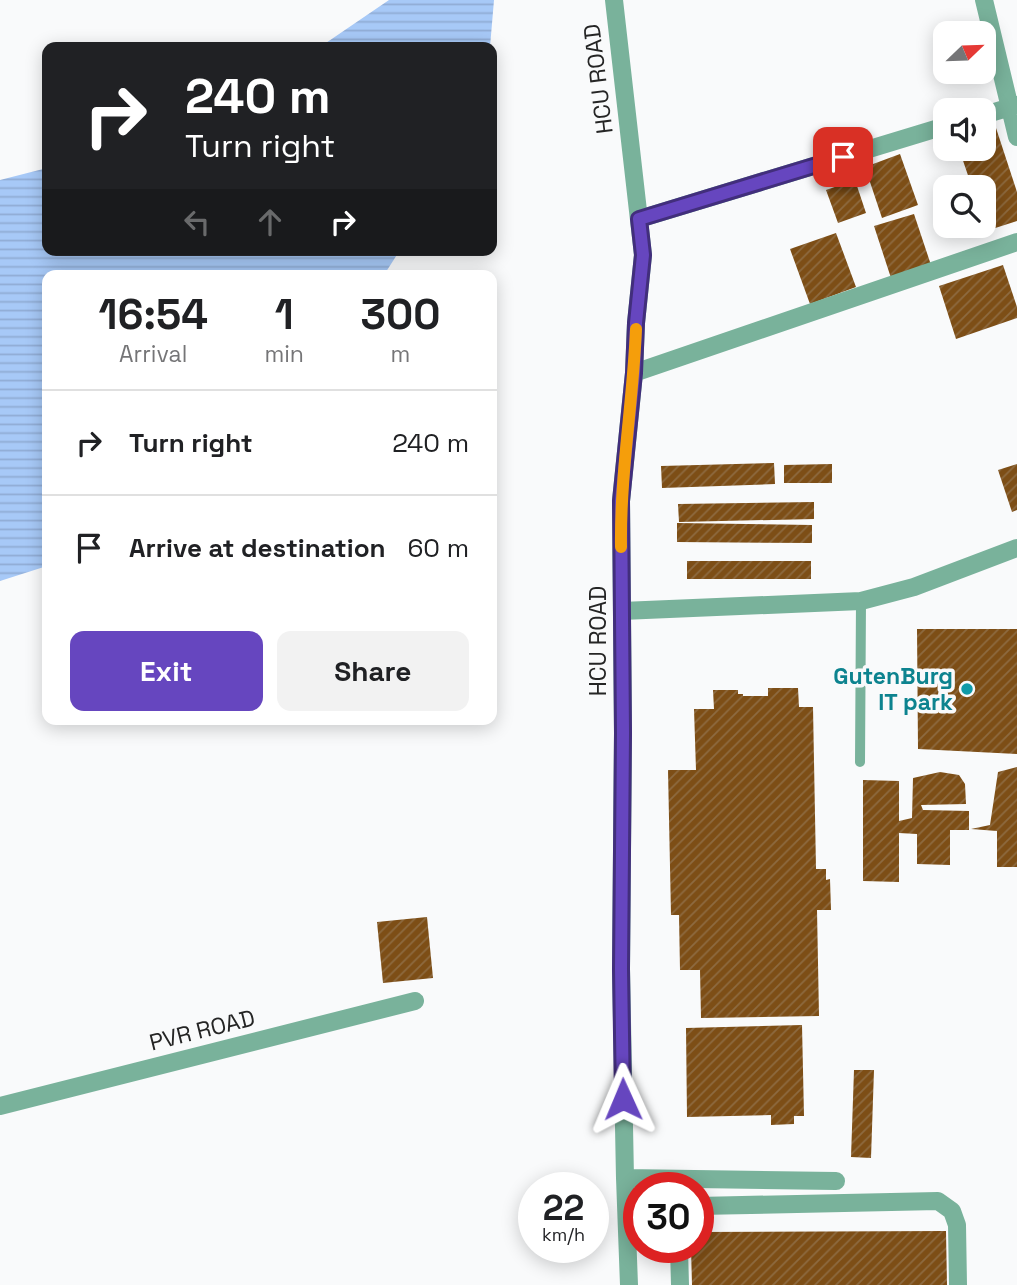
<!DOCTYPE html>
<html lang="en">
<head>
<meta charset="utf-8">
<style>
  body { margin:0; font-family:"Space Grotesk",sans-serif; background:#f2f2f2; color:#202124; height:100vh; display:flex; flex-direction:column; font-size:26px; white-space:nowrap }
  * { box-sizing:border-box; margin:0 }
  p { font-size:23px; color:#757577 }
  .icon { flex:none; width:38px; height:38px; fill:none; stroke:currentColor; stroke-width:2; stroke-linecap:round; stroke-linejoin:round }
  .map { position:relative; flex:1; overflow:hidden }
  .details { position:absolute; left:42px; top:270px; width:455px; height:455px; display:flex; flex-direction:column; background:#fff; border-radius:14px; box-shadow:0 4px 18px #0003 }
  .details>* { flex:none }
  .top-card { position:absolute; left:42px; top:42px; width:455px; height:214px; border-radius:14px; box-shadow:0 4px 18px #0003; background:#202124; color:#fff; overflow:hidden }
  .needle { width:46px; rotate:67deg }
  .tools { position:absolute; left:933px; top:21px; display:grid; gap:14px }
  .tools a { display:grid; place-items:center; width:63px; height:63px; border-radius:14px; background:#fff; box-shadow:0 4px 18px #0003; font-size:35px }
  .speed { position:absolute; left:518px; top:1172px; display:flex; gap:14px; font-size:35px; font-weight:700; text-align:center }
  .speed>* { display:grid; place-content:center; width:91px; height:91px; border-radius:50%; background:#fff; box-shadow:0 4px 18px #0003; line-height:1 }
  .speed small { font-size:18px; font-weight:400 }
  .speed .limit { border:10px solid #d22; background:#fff; color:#111 }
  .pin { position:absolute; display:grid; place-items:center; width:60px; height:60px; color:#fff; margin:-30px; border-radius:14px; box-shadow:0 4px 10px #0006 }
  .me { position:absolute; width:77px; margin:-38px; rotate:359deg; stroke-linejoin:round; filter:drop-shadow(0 0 5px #0008) }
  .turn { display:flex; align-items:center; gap:24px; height:147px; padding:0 28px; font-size:32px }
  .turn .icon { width:91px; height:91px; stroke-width:2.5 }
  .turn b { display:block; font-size:49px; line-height:60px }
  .lanes { display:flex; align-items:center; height:66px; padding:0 28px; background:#0003; justify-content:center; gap:35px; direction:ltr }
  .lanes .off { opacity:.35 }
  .eta { display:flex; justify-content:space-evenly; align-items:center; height:119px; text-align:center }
  .eta b { font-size:42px; font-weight:600; line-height:49px }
  .primary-button { display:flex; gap:14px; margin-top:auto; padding:14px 28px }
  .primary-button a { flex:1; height:80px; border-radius:14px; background:#6646bf; color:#fff; font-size:28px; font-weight:600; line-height:80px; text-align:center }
  .primary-button a+a { background:#f2f2f2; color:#202124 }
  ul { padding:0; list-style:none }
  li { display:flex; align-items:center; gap:21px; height:105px; padding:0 28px; border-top:2px solid #e0e0e0 }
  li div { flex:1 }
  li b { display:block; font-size:26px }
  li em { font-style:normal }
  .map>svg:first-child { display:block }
</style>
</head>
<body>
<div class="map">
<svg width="1017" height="1285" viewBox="0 0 1017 1285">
  <defs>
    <pattern id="water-rules" width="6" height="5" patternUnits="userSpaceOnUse" patternTransform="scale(1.75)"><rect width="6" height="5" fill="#a7c9f7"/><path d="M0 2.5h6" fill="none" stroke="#90acd4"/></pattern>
    <pattern id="building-hatch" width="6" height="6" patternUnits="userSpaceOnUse" patternTransform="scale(1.75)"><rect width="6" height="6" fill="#7d4e16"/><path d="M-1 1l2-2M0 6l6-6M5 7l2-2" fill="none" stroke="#8d6a40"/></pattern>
  </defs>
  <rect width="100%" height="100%" fill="#f9fafb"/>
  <path fill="url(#water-rules)" d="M389,0H494L490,47H320Z
    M47,168V250H400L384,275H47V566L0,581V180Z"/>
  <path fill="url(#building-hatch)" d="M996,128L1017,192V221L986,231L984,223V187H972L959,149H984V133Z
    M900,154L918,205L882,218L865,167Z
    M855,180L866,213L838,223L826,190Z
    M914,214L931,265L891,278L874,226Z
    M836,233L856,287L810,304L790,249Z
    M1003,265L1017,307V318L956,339L939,286Z
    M774,463L775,484L662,488L661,466Z
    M832,464V483H784V465Z
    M1017,464V510L1012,512L998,470Z
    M814,502V519L679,522L678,504Z
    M677,523L812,525V543L677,542Z
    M687,561H811V579H687Z
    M917,629H1017V754L918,749Z
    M768,688H798L799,707H813L816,869H826V880L830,879L831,910H817L819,1016L701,1018L700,970H680L679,915H671L668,770H696L694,709H714L713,690H738V694H743V696H768Z
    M1017,767V867H997V831L971,829L990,825L998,772Z
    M940,772L959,775L965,784L966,804L921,805L923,810L969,811V830H950V865L917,864V834L899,833V882L863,881V780L899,781V821L912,818L913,778Z
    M427,917L433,978L383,983L377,922Z
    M802,1025L804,1116H794V1124L771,1125V1115L687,1117L686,1028Z
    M854,1070H874L871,1158L851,1157Z
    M946,1231L947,1285H692L691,1248H698V1232Z"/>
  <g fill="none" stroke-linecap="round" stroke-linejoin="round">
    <path stroke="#79b29b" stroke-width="10" d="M860,762L861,601"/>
    <path stroke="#79b29b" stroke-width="18" d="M614,0L643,255L636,323L634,373L621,501L623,733L621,969L625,1178L629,1285
      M984,0L1017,137
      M984,115L1017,105
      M639,219L945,126
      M634,373L1017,242
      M622,611L861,601L914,587L1017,548
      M0,1106L415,1001
      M625,1178L836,1181
      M698,1206L938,1201L952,1211L957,1225L958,1285
      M679,1248L680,1285"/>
  </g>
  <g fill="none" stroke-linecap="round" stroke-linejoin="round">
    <g stroke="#422e7c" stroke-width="18">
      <path id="route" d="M623,1099L621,969L623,733L621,501L634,373L636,323L643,255L639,219L843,157"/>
    </g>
    <use href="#route" stroke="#6646bf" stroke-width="12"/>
    <path stroke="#f59e0b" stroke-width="12" d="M621,547C620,474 633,402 636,329"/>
  </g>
  <circle fill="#0f9aa8" stroke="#f9fafb" stroke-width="2.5" cx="967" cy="689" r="7"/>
  <g text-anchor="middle" stroke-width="7" stroke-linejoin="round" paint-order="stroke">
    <g font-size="23" fill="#252525" stroke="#f9fafb">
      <text transform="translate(598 79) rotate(-97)" y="8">HCU ROAD</text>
      <text transform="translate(598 641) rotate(-90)" y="8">HCU ROAD</text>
      <text transform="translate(202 1030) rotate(-14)" y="8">PVR ROAD</text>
    </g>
    <g font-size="23" font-weight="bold" fill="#0d838f" stroke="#f9fafb" text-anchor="end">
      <text x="953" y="684">GutenBurg<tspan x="953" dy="26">IT park</tspan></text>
    </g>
  </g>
</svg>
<div class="tools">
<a><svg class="needle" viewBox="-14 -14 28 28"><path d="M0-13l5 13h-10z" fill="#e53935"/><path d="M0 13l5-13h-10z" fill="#757577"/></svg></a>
<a><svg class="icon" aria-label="sound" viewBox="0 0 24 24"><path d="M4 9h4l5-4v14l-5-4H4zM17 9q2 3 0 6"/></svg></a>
<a><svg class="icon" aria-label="search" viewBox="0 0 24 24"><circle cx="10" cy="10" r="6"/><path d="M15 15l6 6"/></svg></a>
</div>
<div class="speed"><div>22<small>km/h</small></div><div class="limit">30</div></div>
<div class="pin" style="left:843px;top:157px;background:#d93025"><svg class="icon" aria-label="arrive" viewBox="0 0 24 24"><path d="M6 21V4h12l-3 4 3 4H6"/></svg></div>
<svg class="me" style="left:623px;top:1099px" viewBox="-20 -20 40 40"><path d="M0-17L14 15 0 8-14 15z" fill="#6646bf" stroke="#fff" stroke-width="4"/></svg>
<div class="top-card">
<div class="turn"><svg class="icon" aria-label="right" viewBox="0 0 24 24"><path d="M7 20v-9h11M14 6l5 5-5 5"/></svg><div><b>240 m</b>Turn right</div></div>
<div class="lanes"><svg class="icon off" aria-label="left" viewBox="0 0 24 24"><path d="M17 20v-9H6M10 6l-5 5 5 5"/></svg><svg class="icon off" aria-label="ahead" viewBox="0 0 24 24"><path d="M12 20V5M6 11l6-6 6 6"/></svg><svg class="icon" aria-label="right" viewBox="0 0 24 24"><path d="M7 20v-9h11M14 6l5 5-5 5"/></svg></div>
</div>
<section class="details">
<div class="eta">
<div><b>16:54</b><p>Arrival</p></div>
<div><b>1</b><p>min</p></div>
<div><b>300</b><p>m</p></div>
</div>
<ul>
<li><svg class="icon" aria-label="right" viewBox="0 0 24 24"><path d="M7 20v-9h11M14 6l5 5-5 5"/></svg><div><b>Turn right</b></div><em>240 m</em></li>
<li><svg class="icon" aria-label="arrive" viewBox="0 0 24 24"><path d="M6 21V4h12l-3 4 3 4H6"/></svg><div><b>Arrive at destination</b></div><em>60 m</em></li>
</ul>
<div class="primary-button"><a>Exit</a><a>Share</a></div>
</section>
</div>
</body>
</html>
